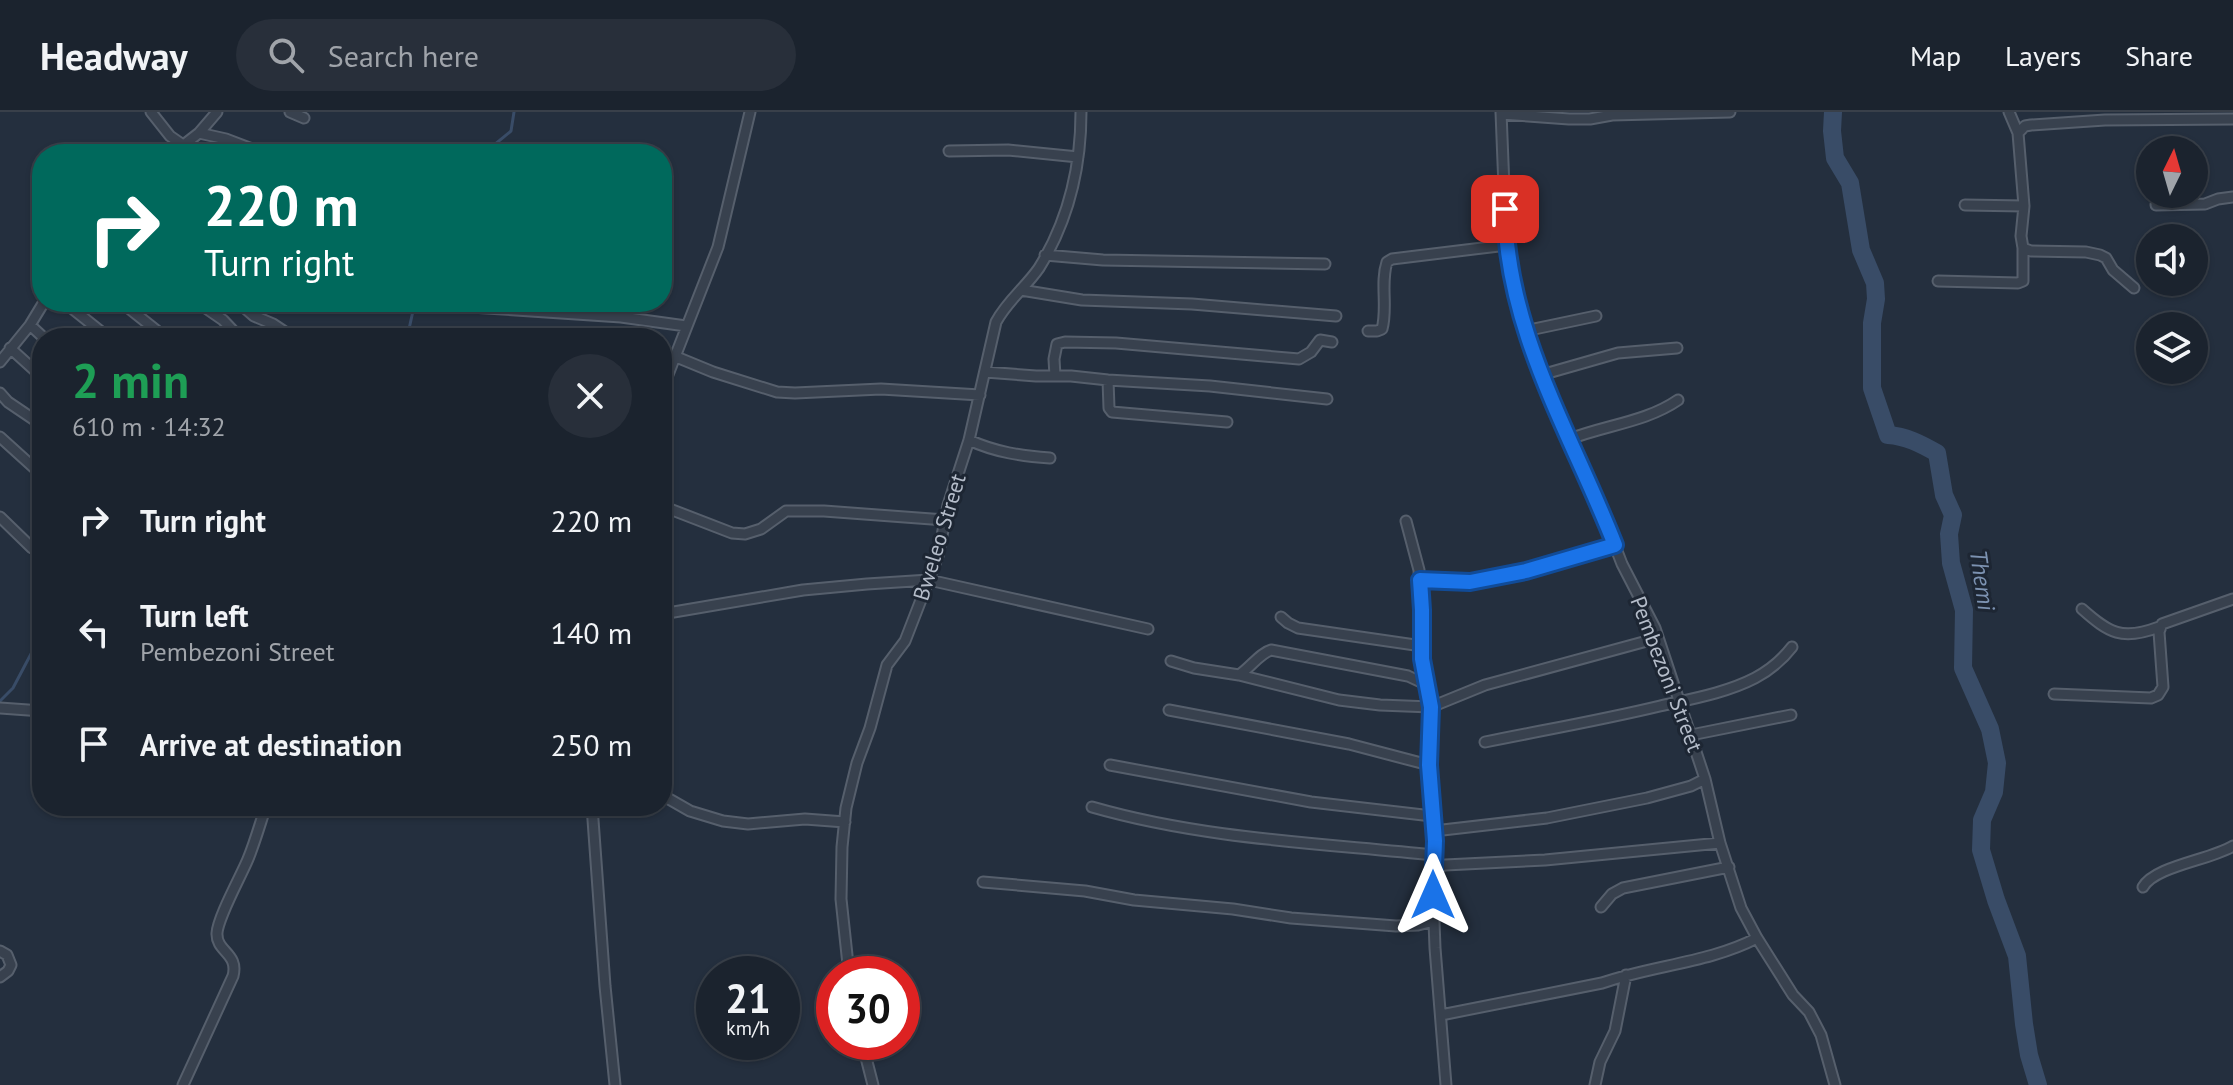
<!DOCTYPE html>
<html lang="en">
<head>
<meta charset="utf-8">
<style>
  body { margin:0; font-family:"PT Sans",sans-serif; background:#282f3a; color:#f1f3f6; height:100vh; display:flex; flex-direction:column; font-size:30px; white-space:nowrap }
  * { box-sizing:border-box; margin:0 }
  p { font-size:26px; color:#a0a4aa }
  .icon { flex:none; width:44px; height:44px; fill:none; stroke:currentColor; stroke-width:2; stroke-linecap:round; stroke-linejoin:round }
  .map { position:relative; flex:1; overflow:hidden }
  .sheet { position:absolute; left:32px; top:216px; width:640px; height:488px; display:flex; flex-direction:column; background:#1b232e; border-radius:32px; box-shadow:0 2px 6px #0004,0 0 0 2px #39404a }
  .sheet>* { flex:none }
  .hud { position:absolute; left:32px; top:32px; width:640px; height:168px; border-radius:32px; box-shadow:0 2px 6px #0004,0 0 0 2px #39404a; background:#00695c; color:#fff; overflow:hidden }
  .needle { width:52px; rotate:5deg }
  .tools { position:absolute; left:2136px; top:24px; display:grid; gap:16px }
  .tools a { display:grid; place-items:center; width:72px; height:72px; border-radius:50%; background:#1b232e; box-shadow:0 2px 6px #0004,0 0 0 2px #39404a; font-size:40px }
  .speed { position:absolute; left:696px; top:844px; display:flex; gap:16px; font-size:40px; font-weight:700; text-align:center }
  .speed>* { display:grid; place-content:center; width:104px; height:104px; border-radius:50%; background:#1b232e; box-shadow:0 2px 6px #0004,0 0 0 2px #39404a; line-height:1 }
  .speed small { font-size:20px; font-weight:400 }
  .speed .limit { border:12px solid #d22; background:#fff; color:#111 }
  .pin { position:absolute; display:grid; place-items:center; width:68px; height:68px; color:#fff; margin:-34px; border-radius:16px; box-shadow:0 4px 12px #0006 }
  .me { position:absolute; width:88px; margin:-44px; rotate:0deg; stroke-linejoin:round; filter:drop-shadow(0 0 6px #0008) }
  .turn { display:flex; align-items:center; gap:28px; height:168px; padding:0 40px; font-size:36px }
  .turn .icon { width:104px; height:104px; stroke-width:2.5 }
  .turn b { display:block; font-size:56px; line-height:68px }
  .round { display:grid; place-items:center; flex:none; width:84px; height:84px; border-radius:42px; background:#282f3a }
  .head { display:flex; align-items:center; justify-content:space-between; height:136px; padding:0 40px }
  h1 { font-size:48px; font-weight:700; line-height:60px; color:#1e9e55 }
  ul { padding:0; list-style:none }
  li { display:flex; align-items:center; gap:24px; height:112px; padding:0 40px }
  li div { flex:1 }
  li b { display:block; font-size:30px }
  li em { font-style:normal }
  header { display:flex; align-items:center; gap:48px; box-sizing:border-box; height:112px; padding:0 40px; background:#1b232e; border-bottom:2px solid #39404a }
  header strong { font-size:38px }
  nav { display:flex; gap:44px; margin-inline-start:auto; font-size:28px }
  .search { width:560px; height:72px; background:#282f3a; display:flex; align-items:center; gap:20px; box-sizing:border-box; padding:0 28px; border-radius:44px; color:#a0a4aa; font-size:30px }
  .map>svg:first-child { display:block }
</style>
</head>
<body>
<header>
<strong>Headway</strong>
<div class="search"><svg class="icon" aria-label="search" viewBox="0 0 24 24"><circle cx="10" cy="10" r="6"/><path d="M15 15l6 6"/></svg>Search here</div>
<nav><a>Map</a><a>Layers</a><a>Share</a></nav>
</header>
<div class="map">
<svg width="2233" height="973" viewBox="0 0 2233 973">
  <rect width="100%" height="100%" fill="#242f3e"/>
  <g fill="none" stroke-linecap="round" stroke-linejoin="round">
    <path stroke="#394c67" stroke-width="3" d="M483,42L511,19L514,0
      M407,226L415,190
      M0,589L13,576L42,521"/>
    <path stroke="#394c67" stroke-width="18" d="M1833,0L1832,19L1835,46L1850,71L1861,138L1875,171L1876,187L1872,211V276L1888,323C1906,324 1921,332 1937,341L1944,383L1953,403L1949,422L1951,451L1964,498L1963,556L1990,617L1997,651L1994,680L1982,708L1981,738L1996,788L2017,844L2024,912L2029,943L2038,973"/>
    <g stroke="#565f6c" stroke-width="13">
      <path id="minor" d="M151,0L170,24L196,42
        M290,0L304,6
        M1501,0L1506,126L1525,219L1541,263L1596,385L1622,452L1655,516L1705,667L1720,731L1741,796L1757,826L1793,883L1809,900L1821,923L1835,973
        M2009,0L2018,21
        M1501,2L1569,7H1590L1612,3L1730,0
        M199,21L226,27L265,42
        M949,39L1008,38L1078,45
        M172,42L199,21L217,0
        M1965,93L2024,94
        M2156,93L2205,92L2218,87L2233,85
        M1045,143L1103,148L1325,152
        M1938,169L2018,171L2023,169V136
        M2134,176L2113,158L2106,146L2100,143L2086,140L2031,139L2023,136L2021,124L2024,94L2018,21L2025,14L2031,13L2105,8L2233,7
        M1021,178L1082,188L1192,192L1336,204
        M64,190L109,226
        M121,190L166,226
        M197,190L223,208L240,226
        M238,190L254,204L273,212L294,226
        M471,195L621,205L686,214
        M30,213L44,226
        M1368,219H1377L1382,217C1388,196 1380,171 1387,150L1392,147L1507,133
        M1525,219L1596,204
        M10,236L42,265
        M674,244L713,260L777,280L795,281L881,277L980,283
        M0,250L30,213L44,190
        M985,260L1036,264H1071L1108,268L1210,274L1327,287
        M1541,263L1618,241L1677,236
        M1055,264L1054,247L1057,232L1065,230L1116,231L1299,247L1311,240L1320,228L1332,230
        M1108,268L1109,296L1112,300L1227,310
        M662,278L718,135L750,0
        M0,281L8,290L42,313
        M0,325L42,363
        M1570,327C1606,313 1646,310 1678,288
        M969,328C995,340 1021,344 1050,346
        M662,394L732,421L745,422L761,417L786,399H824L945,408
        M0,405L32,436
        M1406,409L1419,458L1422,547L1431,595L1429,653L1435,729L1432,757L1435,836L1446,973
        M1420,468L1470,470L1526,459L1615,433
        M2082,497C2109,521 2122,529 2159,515
        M662,502L803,478L867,472L929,468L1148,517
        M1281,505L1288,511L1298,516L1422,534
        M1171,549L1194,556L1239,563L1339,588L1380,593L1431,595L1485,573L1658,526
        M1239,563C1250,556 1260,541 1271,538L1408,564L1427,573
        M2054,582L2151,586L2158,583L2163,575L2159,520L2162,512L2233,487
        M0,596L42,599
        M1169,598L1349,632L1429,653
        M1691,623L1791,603
        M1485,630C1544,618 1602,608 1660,594C1691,587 1726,581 1755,566C1770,558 1782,548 1792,535
        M1110,653L1311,690L1432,704
        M662,683L690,699L723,709L748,712L805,707L845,710
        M592,694L605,874L615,973
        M1092,695C1203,727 1319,731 1433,743
        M1434,719L1547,706L1647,686L1691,674L1705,667
        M1432,757L1445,753L1545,748L1720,731
        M983,770L1085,779L1134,788L1233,797L1291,806L1396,814L1418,813L1434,809
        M2143,775C2155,754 2210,748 2233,734
        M1601,795L1612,782L1623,776L1729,755
        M0,839L7,843L11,853L8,859L0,865
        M849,862L841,787L842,735L846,696L857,651L870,616L887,553L905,529L938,444L948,393L969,328L996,210C1007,189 1026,175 1039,156C1068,109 1081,55 1081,0
        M1441,903L1602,871C1653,853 1709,851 1757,826
        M862,930L873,973
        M183,973L233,864C239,841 216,840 217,821C218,805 241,764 248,747C255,730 260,712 266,694
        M1595,973L1600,950L1615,919L1626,863"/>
    </g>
    <use href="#minor" stroke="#38414e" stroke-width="9"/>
  </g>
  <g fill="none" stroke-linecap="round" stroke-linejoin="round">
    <g stroke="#114b97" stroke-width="20">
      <path id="route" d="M1433,783L1435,729L1429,653L1431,595L1422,547V498L1420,468L1470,470L1526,459L1615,433C1572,323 1506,219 1505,97"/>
    </g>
    <use href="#route" stroke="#1a73e8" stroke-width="14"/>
  </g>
  <g text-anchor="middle" stroke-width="6" stroke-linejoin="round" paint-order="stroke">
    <g font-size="22" fill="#b4bcc9" stroke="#1d2633">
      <text transform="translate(939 425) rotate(-73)" y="8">Bweleo Street</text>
      <text transform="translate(1667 562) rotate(69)" y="8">Pembezoni Street</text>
    </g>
    <g font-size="24" font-style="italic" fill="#7c92b1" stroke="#1d2633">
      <text transform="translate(1982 468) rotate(82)" y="8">Themi</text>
    </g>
  </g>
</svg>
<div class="tools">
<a><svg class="needle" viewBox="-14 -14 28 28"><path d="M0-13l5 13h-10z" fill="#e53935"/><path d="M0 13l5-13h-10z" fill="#a0a4aa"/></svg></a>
<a><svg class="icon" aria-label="sound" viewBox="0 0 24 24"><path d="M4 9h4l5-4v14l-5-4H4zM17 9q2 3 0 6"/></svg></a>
<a><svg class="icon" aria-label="layers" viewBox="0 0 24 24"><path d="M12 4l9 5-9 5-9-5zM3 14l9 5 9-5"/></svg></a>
</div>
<div class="speed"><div>21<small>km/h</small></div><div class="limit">30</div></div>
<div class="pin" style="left:1505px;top:97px;background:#d93025"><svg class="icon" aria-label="arrive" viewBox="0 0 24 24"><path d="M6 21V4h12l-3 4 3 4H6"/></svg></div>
<svg class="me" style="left:1433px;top:783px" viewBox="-20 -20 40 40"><path d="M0-17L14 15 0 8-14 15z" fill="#1a73e8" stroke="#fff" stroke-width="4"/></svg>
<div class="hud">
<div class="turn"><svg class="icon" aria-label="right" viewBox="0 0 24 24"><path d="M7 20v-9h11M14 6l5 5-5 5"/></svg><div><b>220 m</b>Turn right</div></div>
</div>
<section class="sheet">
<div class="head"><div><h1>2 min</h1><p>610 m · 14:32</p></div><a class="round"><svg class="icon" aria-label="close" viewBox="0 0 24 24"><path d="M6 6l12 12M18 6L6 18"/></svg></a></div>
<ul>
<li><svg class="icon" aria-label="right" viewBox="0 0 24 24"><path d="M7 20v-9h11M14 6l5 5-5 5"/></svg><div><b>Turn right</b></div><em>220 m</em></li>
<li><svg class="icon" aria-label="left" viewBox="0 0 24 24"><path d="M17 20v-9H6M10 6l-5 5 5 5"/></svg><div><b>Turn left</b><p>Pembezoni Street</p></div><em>140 m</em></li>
<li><svg class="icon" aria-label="arrive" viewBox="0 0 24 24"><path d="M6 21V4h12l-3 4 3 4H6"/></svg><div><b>Arrive at destination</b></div><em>250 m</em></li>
</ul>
</section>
</div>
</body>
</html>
